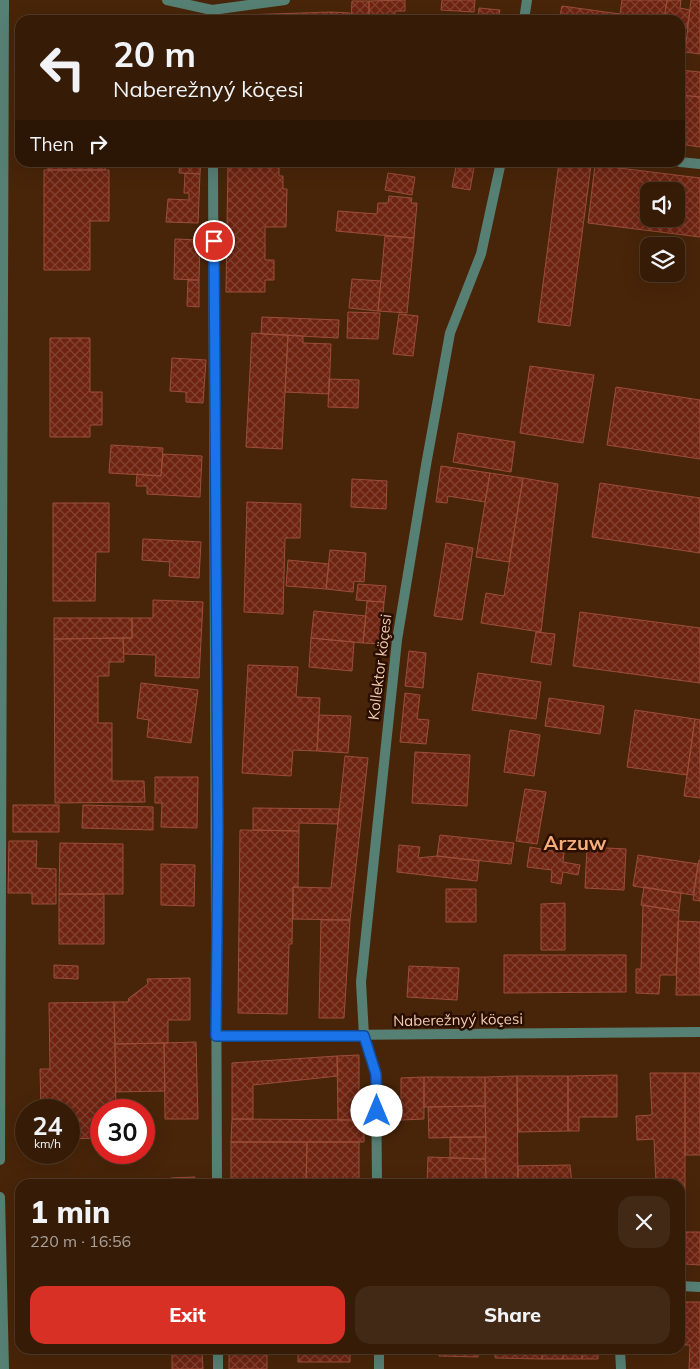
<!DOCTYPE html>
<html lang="en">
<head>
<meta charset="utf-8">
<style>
  body { margin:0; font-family:Mulish,sans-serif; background:#412915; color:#f1f3f6; height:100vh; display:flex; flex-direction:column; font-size:19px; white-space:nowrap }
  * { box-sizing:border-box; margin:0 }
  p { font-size:16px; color:#aaa19b }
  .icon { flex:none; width:28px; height:28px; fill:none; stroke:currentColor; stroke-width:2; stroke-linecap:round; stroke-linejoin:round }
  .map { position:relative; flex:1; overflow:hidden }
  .sheet { position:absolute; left:15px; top:1179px; width:670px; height:175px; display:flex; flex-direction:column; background:#361c07; border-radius:15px; box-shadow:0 5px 20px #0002,0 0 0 1px #503a28 }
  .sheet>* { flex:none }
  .banner { position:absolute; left:15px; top:15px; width:670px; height:152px; border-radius:15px; box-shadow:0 5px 20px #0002,0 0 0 1px #503a28; background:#361c07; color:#f1f3f6; overflow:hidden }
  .buttons { position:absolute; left:640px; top:182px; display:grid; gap:10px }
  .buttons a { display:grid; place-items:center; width:45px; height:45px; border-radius:10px; background:#361c07; box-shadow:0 5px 20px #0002,0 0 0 1px #503a28; font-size:25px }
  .speed { position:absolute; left:15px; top:1099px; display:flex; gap:10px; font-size:25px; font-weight:700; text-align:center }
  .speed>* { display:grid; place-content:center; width:65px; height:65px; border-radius:50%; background:#361c07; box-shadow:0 5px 20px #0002,0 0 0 1px #503a28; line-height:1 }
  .speed small { font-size:12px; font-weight:400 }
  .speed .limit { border:8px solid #d22; background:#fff; color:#111 }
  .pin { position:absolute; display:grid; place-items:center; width:42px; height:42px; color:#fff; margin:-21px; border:2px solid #fff; border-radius:50%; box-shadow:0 1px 5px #0007 }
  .me { position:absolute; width:55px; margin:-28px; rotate:0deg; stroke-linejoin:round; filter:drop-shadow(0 0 4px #0008) }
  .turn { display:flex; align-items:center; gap:18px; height:105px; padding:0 15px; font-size:22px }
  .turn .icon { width:65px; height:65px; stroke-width:2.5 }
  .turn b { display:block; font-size:35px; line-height:42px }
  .then { display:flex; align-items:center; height:48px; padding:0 15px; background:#0003; gap:10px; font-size:19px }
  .round { display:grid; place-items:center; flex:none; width:52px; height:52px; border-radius:15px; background:#412915 }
  .summary { display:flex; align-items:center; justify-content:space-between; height:85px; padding:0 15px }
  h1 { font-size:30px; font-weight:800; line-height:38px }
  .button { display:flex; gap:10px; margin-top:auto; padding:10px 15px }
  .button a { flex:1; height:58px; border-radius:15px; background:#d93025; color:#fff; font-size:20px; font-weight:800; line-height:58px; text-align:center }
  .button a+a { background:#412915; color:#f1f3f6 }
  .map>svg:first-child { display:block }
</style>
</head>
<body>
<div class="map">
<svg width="700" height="1369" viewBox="0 0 700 1369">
  <defs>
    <pattern id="building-cross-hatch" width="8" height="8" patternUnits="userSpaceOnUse" patternTransform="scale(1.25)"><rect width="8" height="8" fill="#6e2411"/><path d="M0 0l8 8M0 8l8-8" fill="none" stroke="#834231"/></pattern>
  </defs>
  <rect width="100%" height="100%" fill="#482509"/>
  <path fill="url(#building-cross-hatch)" stroke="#9c4e3a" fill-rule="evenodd" d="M405,0V11H395V20H369V1Z
    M442,0H475L474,12L441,10Z
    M622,0H667L664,20H559L562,6L620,14Z
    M667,0H681L680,8L690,10L687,28L680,27V20H664Z
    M691,0H700V54L685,52Z
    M352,1H369V20H351Z
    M479,8L500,10L498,20H478Z
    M331,12V20H237L243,15Z
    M331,12L350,13L349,20H331Z
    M680,70L700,72V97L680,95Z
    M680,95L700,97V147L680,144Z
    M48,162H105V170H48Z
    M180,162H201L200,174L179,173Z
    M228,162H279V176H283V189H287L286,227H265V260H274V280H265V292H226Z
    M457,162H475L470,190L452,187Z
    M559,162L591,165L570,326L538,322Z
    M595,165L700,178V237L588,223ZM649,191H676V219H649Z
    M44,170H109V221H90V270H44Z
    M185,173L200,174L198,223L166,222L168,199L189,200V193H184Z
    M388,173L415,177L412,195L385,190Z
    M389,196L412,198L411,203H417L414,238L336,231L338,211L377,214L378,203H388Z
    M385,236L414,238L407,313L378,311Z
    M175,239L200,240L199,280L174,279Z
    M352,279L381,281L378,311L349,308Z
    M188,280H199V307L187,306Z
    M348,312L380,313L378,339L347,338Z
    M399,314L418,316L413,356L393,354Z
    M262,317L339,320L338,338L261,334Z
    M252,333L288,335L282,449L246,447Z
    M288,335L303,336V343L331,344L329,394L285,392Z
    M50,338H90V392H102V425H90V437H50Z
    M172,358L206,360L203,403L186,402V392L170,391Z
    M530,366L594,375L583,443L520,433Z
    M329,379L359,380L358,408L328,407Z
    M616,387L700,400V459L607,445Z
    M458,433L515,442L511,472L453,462Z
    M111,445L163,448L161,476L109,473Z
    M163,454L202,456L200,497L147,494V486H136L137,474L161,476Z
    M441,466L490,473L485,502L448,496L447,503L436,502Z
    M490,473L523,478L509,562L476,557Z
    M523,478L558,484L541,632L481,623L486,593L504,596Z
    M352,479L387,481L386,509L351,507Z
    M600,483L700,498V553L592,537Z
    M247,502L301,504L300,538H285L283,614L244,612Z
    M53,503H109V552H96L95,601H53Z
    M143,539L201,542L199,578L169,576L170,562L142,560Z
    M446,543L473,548L462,620L434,616Z
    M330,550L366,553L364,582L354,581L353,592L326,589Z
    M288,560L329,564L326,589L286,586Z
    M358,584L386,586L384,602L356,600Z
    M153,600L203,602L199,678L155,676L156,655L124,654L123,638H132V618H153Z
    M367,601L384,602L381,644L363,643Z
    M314,611L366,616L363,643L311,638Z
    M580,612L700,628V683L573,666Z
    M54,618H132V638L54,639Z
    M536,632L555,634L551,665L531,662Z
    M123,638L124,662H109V676H98V723H112V781H144L145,802L55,803L54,639Z
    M311,638L354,642L352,671L309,667Z
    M409,651L426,653L423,688L405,686Z
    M248,665L298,667L296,697L320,698L317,751L293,750L291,776L242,773Z
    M478,673L541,682L536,719L472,710Z
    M141,683L198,690L191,743L147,737L149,720L137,718Z
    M405,693L420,695L417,719L429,720L426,744L400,742Z
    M549,698L604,706L600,734L545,726Z
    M635,710L695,719L687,775L627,767Z
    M319,715L351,716L348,753L317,751Z
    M695,719L700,720V798L684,796Z
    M510,730L540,735L534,776L504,772Z
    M415,752L470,755L467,806L412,803Z
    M345,756L368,758L350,920L293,919V887L331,888Z
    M155,777H198L197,828L161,827L162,803H155Z
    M525,789L546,792L537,844L516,841Z
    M13,805H59V832H13Z
    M83,805L153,807V830L82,828Z
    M253,808L339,809L338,824L299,823V831L253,830Z
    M240,830L299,831L298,887H293L292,944H289L287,1014L238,1013Z
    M440,835L514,843L511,864L437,856Z
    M9,841H37L36,868L56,869V904H32V893H8Z
    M60,843L123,844V894H59Z
    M399,845L420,847L418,858L437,856L479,861L477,881L397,872Z
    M530,847L564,853L563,862L580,865L578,875L563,872L561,884L551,882L552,870L527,867Z
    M587,847L626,849L624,890L585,888Z
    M638,855L698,864L693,895L633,886Z
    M699,860H700V901L693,900Z
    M161,864L195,865L194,906L161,905Z
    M644,887L681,893L679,911L641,905Z
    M446,889H476V922H446Z
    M59,894H104V944H59Z
    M565,903V950H541V904Z
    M643,905L679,911L676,975H660L659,994L636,993V969H641Z
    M321,920H350L344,1018H319Z
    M678,921L700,922V995H676Z
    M504,955H626V992L504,993Z
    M54,965L78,966V979L54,978Z
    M409,966L459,968L457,1000L407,997Z
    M190,978V1020H168V1043L115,1044L114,1002H128L129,998L148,984L147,979Z
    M114,1002L116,1110H101V1138L69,1139V1110H41L40,1069H50L49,1003Z
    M196,1042L198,1119H165L164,1043Z
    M164,1043L165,1091L116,1092L115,1044Z
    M359,1055V1120H338L337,1056Z
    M337,1056L338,1076L253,1085V1119H232V1063Z
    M650,1073H685V1194H680V1184H656L654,1139L637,1140L636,1116L652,1115Z
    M685,1073H700V1155H685Z
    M617,1075V1117H579V1131H568V1076Z
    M517,1076L518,1184H486L485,1077Z
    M517,1076H568V1131L518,1132Z
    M424,1077V1119L401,1120V1078Z
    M424,1077H485V1106L424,1107Z
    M485,1106L486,1137L429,1138L428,1107Z
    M232,1119L364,1120V1142H231Z
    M450,1137H486L485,1159L450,1158Z
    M231,1142H307L306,1184H231Z
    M307,1142H359V1184H306Z
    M428,1157L485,1159L486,1184H427Z
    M570,1165L572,1184H518V1166Z
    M195,1177V1184H171V1178Z
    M686,1232H700V1265L685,1264Z
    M680,1302H700V1369H689L690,1345H680Z
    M172,1349H202L203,1369H172Z
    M229,1349H267V1369H229Z
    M298,1349H350V1362H298Z
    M440,1349H478V1357L439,1356Z
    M495,1349H542V1359L495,1358Z
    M542,1349H564L563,1359H542Z
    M564,1349H582V1359H563Z
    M582,1349H598V1359H582Z"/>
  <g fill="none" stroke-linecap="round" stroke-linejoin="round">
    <path stroke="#578074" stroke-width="10" d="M167,0L212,10L285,0
      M524,20L527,0
      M213,162L217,1184
      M680,162L700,164
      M216,1036L700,1032
      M0,1160L4,0
      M377,1184L376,1075L364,1036L361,982L397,640L426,465L450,333L481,254L501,162
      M0,1197L4,1369
      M680,1286L700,1287
      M218,1349V1369
      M379,1349V1369
      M620,1349L621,1369"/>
  </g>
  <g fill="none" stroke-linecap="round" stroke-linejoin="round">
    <g stroke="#114b97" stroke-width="12">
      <path id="route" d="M214,241L218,830L216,1036H364L376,1074L377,1111"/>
    </g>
    <use href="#route" stroke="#1a73e8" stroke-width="9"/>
  </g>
  <g text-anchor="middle" stroke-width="5" stroke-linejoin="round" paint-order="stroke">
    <g font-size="15" fill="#f1cbb2" stroke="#2a0f00">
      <text transform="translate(380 667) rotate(-83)" y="5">Kollektor köçesi</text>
      <text transform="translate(458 1020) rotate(-1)" y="5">Naberežnyý köçesi</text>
    </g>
    <g font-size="20" font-weight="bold" fill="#f7ae7b" stroke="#2a0f00">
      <text x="575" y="850">Arzuw</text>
    </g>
  </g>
</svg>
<div class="buttons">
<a><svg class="icon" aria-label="sound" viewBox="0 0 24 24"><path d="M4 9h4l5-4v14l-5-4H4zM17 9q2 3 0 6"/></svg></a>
<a><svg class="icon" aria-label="layers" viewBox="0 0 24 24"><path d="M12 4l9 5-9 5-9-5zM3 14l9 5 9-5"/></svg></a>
</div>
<div class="speed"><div>24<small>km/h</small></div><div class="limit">30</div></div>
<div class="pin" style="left:214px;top:241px;background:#d93025"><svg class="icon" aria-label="arrive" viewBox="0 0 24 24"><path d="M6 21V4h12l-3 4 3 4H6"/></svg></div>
<svg class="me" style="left:377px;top:1111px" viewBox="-20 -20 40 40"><circle r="19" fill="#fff"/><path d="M0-13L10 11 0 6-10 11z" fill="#1a73e8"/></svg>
<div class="banner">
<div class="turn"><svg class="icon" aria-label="left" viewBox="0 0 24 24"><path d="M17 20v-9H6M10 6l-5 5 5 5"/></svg><div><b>20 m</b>Naberežnyý köçesi</div></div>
<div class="then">Then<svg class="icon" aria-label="right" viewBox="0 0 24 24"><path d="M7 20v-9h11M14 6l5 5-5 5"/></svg></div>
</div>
<section class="sheet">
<div class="summary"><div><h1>1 min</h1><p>220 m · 16:56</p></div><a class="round"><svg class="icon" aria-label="close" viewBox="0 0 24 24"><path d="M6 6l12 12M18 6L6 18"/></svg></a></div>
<div class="button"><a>Exit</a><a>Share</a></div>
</section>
</div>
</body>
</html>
